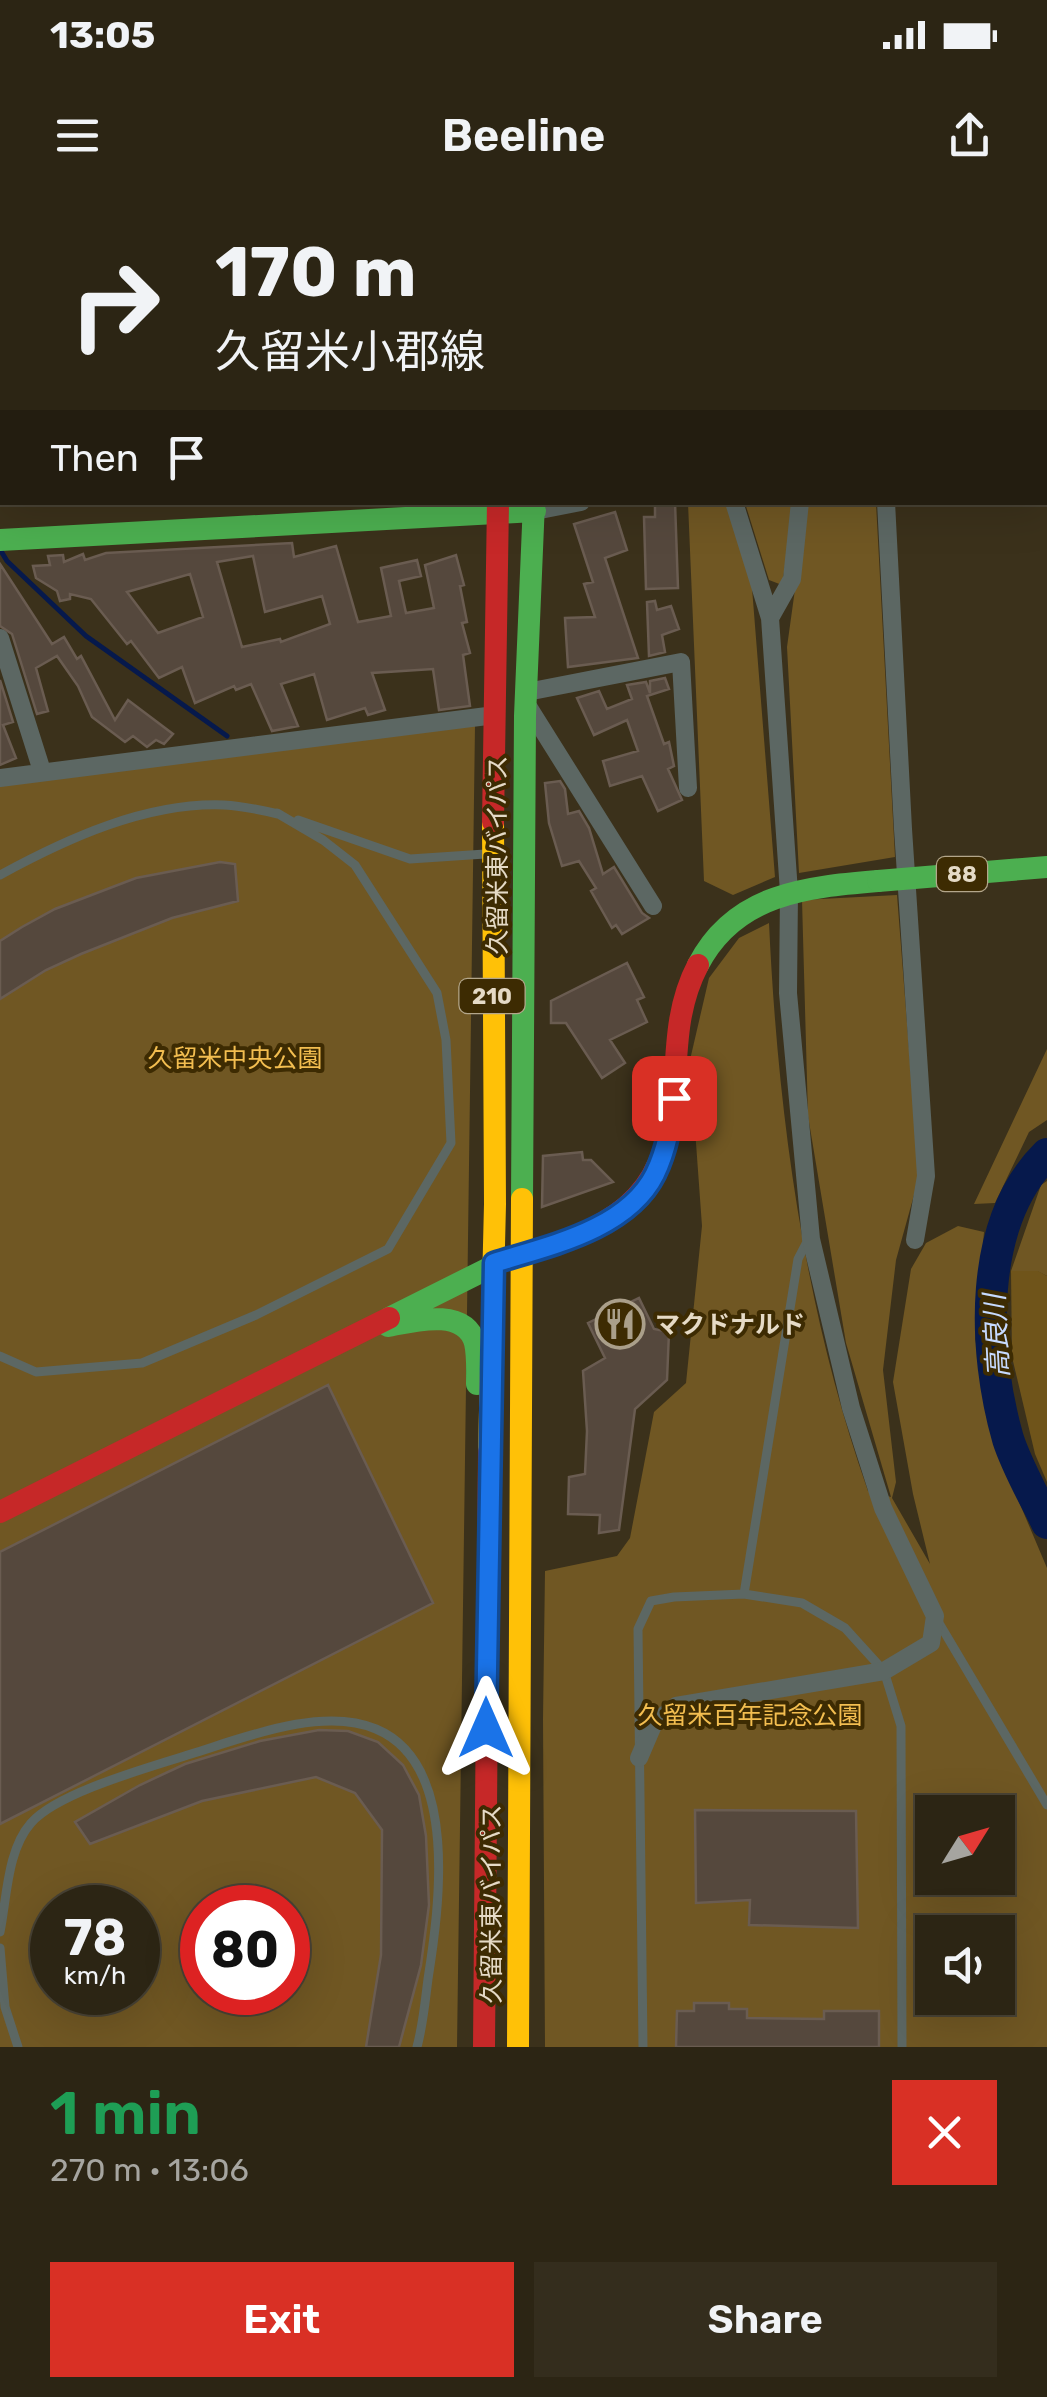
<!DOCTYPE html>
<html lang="en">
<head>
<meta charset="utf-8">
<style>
  body { margin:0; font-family:Rubik,"Noto Sans JP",sans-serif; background:#342d1d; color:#f1f3f6; height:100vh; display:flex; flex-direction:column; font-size:38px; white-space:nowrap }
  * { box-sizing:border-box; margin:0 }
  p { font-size:32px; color:#a6a5a0 }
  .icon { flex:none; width:55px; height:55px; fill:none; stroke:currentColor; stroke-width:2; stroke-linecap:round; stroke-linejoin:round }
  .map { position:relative; height:1847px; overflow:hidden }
  .sheet { display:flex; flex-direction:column; background:#2c2514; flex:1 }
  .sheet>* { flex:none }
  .banner { position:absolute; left:0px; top:0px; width:1048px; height:305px; box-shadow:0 10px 40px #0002,0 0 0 2px #484234; background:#2c2514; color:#f1f3f6; overflow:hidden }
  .needle { width:65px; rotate:53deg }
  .controls { position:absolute; left:915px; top:1595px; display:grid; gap:20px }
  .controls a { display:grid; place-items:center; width:100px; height:100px; border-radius:0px; background:#2c2514; box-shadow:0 10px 40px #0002,0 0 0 2px #484234; font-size:50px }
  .speed { position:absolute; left:30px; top:1685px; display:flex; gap:20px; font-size:50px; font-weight:700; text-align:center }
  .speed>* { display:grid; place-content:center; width:130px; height:130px; border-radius:50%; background:#2c2514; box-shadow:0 10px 40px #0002,0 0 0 2px #484234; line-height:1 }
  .speed small { font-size:25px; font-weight:400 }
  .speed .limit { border:15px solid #d22; background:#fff; color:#111 }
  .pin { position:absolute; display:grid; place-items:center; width:85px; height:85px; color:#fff; margin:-42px; border-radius:20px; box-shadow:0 5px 15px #0006 }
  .me { position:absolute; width:110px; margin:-55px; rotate:0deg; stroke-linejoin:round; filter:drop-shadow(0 0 8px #0008) }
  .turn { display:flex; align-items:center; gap:35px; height:210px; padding:0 50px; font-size:45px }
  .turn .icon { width:130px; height:130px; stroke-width:2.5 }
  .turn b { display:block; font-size:70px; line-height:85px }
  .then { display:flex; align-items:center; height:95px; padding:0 50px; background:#0003; gap:20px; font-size:38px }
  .round { display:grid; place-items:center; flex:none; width:105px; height:105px; border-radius:0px; background:#342d1d }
  .overview { display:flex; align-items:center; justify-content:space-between; height:170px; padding:0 50px }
  h1 { font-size:60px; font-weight:600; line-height:75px; color:#1e9e55 }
  .primary-button { display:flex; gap:20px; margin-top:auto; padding:20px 50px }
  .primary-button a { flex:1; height:115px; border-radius:0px; background:#d93025; color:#fff; font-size:40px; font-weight:600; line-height:115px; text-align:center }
  .primary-button a+a { background:#342d1d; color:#f1f3f6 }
  .status { display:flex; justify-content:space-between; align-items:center; height:70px; padding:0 50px; background:#2c2514; direction:ltr }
  .status svg { height:28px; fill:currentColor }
  header { display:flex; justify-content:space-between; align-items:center; height:130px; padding:0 50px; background:#2c2514; font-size:45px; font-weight:600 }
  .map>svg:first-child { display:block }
</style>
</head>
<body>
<div class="status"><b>13:05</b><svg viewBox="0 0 49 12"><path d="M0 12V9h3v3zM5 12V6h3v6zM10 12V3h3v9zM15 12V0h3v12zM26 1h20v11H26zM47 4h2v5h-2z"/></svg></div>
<header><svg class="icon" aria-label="menu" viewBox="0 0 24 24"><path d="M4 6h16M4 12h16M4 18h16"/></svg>Beeline<svg class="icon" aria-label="share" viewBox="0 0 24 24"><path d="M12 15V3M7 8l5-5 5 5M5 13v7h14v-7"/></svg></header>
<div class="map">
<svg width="1047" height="1847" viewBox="0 0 1047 1847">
  <rect width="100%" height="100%" fill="#3b311b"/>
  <path fill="#705723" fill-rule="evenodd" d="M688,303H728L752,388L775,677L733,695L704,681Z
    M745,303H795L782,385L769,380Z
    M807,303H876L895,657L799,673L787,447Z
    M475,525L457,1847H0V584ZM52,1708H138V1792H52ZM202,1708H288V1792H202Z
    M897,695L919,977L896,1060L883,1170L896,1282L892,1298L930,1364L913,1294L893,1182L911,1069L926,1043L958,1026L984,1032L975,1139L1008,1276L1047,1368V1847H545L543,1519L545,1371L617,1356L630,1338L654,1212L686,1183L702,1026L690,860L709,778L739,738L769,723C778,916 804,1109 868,1291L891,1297L846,1143L808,916L802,700ZM932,1612H998V1678H932ZM932,1732H998V1798H932Z
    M1047,849V920L1029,932L995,1003L974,1004Z
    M1047,981V1076L1037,1071H1011L1041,985Z"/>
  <path fill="#6f541a" d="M1011,1071H1038L1047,1076V1282L1035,1254L1012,1157Z"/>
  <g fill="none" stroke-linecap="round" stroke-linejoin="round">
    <path stroke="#06194c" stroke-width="5" d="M1,351L7,361L86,436L227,536"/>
    <path stroke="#06194c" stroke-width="32" d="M1047,954C977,1023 983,1151 1008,1239C1017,1267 1034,1296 1047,1323"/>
  </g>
  <path fill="#55483d" stroke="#6a5c51" stroke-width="2.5" fill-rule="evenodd" d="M675,302L678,388L646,389L644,317H655V303Z
    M615,312L627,350L605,358L638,458L568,467L565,418L595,417L584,384L593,382L574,324Z
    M292,343L294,357L336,346L358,422L391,416L381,368L417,360L421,376L399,381L406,413L434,408L425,365L456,355L464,385L460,386L467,422L462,423L470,453L463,455L470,506L439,510L433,469L372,473L385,510L368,515L365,508L327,520L314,474L281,484L298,526L272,531L251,484L236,490L234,486L195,503L182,467L159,478L131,441L127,444L91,399L70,394V399L60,401L57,391L36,378L33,366L50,365L48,356L63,355L64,362L83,354L85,360L106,353ZM253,356L265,412L322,396L330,424L281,442L280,439L242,447L217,362ZM190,374L203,417L158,433L127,392Z
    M0,364L52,444L64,437L77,459L81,456L115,520L128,500L173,534L164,544L156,540L147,547L133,536L125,542L92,517L78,486L57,456L36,468L48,511L37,514L12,434L0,426Z
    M655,401L657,410L671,406L679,429L662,435L665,452L649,456L647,402Z
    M665,478L669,489L647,496L664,544L669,542L674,566L668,569L682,600L658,611L642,576L610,586L603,561L638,551L627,520L594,535L577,498L599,491L607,509L632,499L627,485L646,482L650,493V481Z
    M0,480L13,522L3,525L16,558L0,565Z
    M560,581L565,589L568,614L579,611L589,628L603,674L614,667L642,713L649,718L622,734L616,725L612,728L591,691L596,688L579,661L562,666L549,623L545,583Z
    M220,662L235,664L238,701L172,718L81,754L46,770L0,799V741L22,727L55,709L136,678Z
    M627,763L644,797L637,800L647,822L610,840L625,863L602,878L566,823H551V801Z
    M582,952L583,960H591L613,982L542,1007L543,956Z
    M639,1098L654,1129L669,1132L667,1180L635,1209L619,1330L599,1333L600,1315L568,1314L569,1277L585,1274L587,1231L583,1171L605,1158L588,1123Z
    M328,1185L433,1403L0,1624V1352Z
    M319,1530L348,1531L378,1542L403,1565L419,1595L426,1636L429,1705L421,1765L399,1847H366L381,1755L382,1630L355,1593L316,1577L202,1601L90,1644L75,1622L140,1585L185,1564L260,1541Z
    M695,1610L856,1611L858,1728L749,1725L750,1700L696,1703Z
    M694,1803H729V1809H747V1818L824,1819V1811H879V1847H676L677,1811H694Z"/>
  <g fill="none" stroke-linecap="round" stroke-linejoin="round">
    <path stroke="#5c6763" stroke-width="9" d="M298,620L410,659L485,654
      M0,675C66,639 146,602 224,605C241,606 261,610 278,614
      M0,1156L36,1172L142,1163L256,1115L388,1049L451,943L446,840L437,793L355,665L323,640L277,613
      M744,1394L798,1059L809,1038
      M936,1418L1047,1605
      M0,1732C7,1698 7,1650 31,1623C58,1592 151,1567 191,1554C243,1538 322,1506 376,1529C460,1564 439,1709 428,1779C425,1802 423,1825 417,1847
      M0,1748L5,1807L18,1847
      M643,1847L638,1429L651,1401L674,1397L744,1394L802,1403L845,1428L884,1471L901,1526L902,1847"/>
    <path stroke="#5c6763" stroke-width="18" d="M652,0V2
      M886,302L903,629L926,976L915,1040
      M535,311L581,302
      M770,418L792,379L800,302
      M0,438L42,571
      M527,492L681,462L688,588
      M529,508L653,706
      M0,578L495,515
      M639,1558L654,1523L676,1506L884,1471L931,1443L935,1416L883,1308L851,1208L811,1039L788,793L789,692L770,418L734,302"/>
    <path stroke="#4caf50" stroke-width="22" d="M532,0V2
      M0,340L535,311
      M698,765C735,693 807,687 878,681
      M522,999L525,516L534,302
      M389,1118L505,1060
      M388,1126C414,1121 465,1107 475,1143C478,1156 477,1171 477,1184"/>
    <path stroke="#ffc107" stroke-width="22" d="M491,0V2
      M489,1252L495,1004L493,622
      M518,1847L522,999"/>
    <path stroke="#c62828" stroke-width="22" d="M493,622L498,302
      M524,1054C628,1023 670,991 675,878C677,838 679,801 698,765
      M0,1312L389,1118
      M484,1847L489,1252"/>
    <path stroke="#4caf50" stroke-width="22" d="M878,681L1047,667"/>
  </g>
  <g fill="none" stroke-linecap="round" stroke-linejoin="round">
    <g stroke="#114b97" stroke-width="25">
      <path id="route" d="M486,1528L494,1063C548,1046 627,1030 655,974C667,949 671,924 674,898"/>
    </g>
    <use href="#route" stroke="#1a73e8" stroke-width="18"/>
  </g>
  <defs>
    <g id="restaurant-ring" transform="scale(2.5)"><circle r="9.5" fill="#3d2b02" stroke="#aa9f8a" stroke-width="1.5"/><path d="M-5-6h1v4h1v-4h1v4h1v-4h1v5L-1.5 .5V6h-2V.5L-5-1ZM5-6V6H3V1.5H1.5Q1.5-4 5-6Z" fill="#aa9f8a"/></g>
  </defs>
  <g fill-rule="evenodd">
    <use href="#restaurant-ring" x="620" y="1124"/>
  </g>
  <g text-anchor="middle" stroke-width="8" stroke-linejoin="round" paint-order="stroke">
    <g fill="#3d2b02" stroke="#b3a68b" stroke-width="2.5">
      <rect x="937" y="657" width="50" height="34" rx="8"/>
      <rect x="459.5" y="779" width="65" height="34" rx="8"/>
    </g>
    <g font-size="22" font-weight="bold" fill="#e5dac6">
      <text x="962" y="682">88</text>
      <text x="492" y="804">210</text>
    </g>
    <g font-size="25" fill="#e5dac6" stroke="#3d2b02">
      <text transform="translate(497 655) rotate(-90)" y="9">久留米東バイパス</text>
      <text transform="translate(491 1704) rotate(-90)" y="9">久留米東バイパス</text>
    </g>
    <g font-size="25" fill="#f3be50" stroke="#3d2b02">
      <text x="235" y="867">久留米中央公園</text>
      <text x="750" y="1524">久留米百年記念公園</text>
    </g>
    <g font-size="25" font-weight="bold" fill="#e5dac6" stroke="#3d2b02" text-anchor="start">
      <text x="655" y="1133">マクドナルド</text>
    </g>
    <g font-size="28" font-style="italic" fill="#c6daff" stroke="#3d2b02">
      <text transform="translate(996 1136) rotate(-93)" y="10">高良川</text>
    </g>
  </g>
</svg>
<div class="controls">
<a><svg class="needle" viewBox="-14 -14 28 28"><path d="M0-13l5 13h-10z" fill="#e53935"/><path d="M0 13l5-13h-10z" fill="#a6a5a0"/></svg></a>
<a><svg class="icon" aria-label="sound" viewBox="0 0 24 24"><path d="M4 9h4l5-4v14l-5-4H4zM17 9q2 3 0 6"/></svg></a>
</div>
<div class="speed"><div>78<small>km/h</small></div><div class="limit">80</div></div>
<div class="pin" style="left:674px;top:898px;background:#d93025"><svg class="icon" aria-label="arrive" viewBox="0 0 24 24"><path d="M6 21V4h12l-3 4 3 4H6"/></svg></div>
<svg class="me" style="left:486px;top:1528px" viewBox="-20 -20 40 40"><path d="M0-17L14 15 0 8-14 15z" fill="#1a73e8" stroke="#fff" stroke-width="4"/></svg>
<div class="banner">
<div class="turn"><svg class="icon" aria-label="right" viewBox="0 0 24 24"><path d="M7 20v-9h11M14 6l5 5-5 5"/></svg><div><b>170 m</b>久留米小郡線</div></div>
<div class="then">Then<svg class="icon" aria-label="arrive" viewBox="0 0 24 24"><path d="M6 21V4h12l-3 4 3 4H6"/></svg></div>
</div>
</div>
<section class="sheet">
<div class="overview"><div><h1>1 min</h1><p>270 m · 13:06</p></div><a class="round" style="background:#d93025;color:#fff"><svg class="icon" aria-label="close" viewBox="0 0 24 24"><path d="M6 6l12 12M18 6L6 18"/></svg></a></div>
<div class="primary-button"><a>Exit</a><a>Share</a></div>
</section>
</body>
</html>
